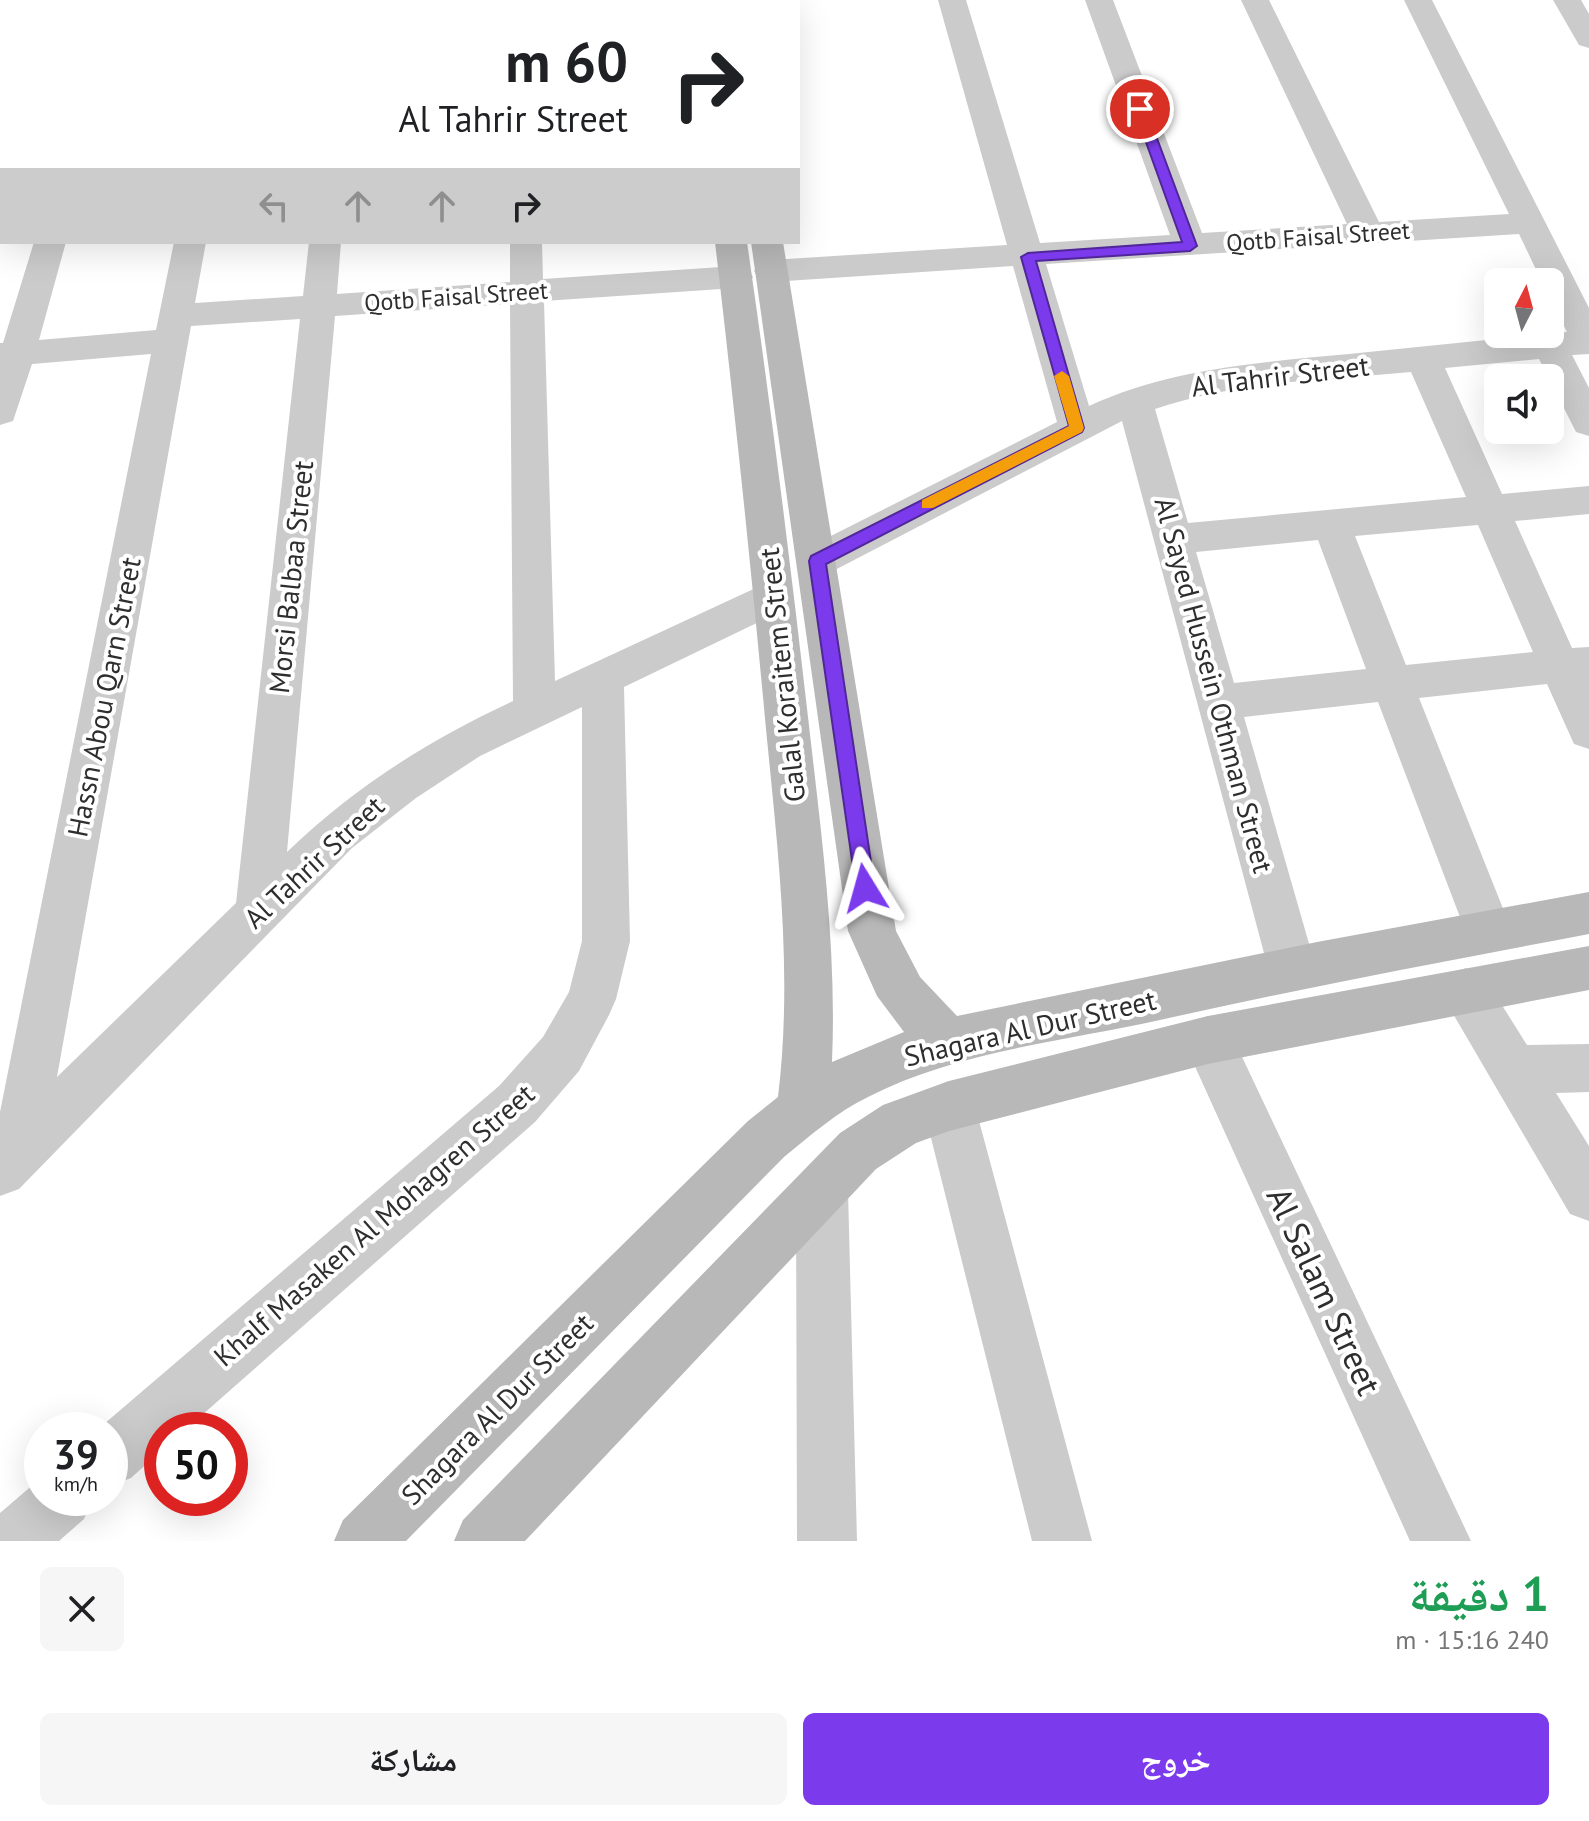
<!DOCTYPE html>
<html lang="ar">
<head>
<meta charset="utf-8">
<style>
  body { margin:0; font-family:"PT Sans","Noto Naskh Arabic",sans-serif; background:#f6f6f6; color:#202124; direction:rtl; height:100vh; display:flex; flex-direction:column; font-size:30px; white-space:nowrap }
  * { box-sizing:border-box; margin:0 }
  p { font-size:26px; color:#757577 }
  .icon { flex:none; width:44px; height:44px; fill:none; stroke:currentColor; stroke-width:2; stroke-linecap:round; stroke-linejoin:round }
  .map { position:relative; height:1541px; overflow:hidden; direction:ltr }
  .sheet { display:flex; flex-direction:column; background:#fff; flex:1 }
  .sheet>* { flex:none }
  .hud { position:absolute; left:0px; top:0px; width:800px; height:244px; box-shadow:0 8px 32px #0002; direction:rtl; background:#fff; color:#202124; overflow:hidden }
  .needle { width:52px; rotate:6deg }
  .controls { position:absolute; left:1484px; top:268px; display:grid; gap:16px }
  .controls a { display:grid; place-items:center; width:80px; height:80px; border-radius:12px; background:#fff; box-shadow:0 8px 32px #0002; font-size:40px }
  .speed { position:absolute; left:24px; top:1412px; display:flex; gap:16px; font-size:40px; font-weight:700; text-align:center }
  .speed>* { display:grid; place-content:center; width:104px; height:104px; border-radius:50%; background:#fff; box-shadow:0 8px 32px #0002; line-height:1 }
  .speed small { font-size:20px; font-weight:400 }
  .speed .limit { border:12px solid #d22; background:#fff; color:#111 }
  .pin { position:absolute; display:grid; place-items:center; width:68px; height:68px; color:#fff; margin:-34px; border:4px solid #fff; border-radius:50%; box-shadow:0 2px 8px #0007 }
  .me { position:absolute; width:88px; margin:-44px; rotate:352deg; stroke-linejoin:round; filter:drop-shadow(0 0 6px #0008) }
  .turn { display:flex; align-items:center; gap:28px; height:168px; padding:0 40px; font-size:36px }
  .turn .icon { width:104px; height:104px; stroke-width:2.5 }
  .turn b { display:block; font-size:56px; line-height:68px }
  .lanes { display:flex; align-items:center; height:76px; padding:0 40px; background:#0003; justify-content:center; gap:40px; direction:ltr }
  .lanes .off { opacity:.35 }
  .round { display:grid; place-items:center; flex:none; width:84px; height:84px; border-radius:12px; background:#f6f6f6 }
  .overview { display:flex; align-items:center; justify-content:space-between; height:136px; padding:0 40px }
  h1 { font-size:48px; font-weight:800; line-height:60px; color:#1e9e55 }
  .action { display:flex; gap:16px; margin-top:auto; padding:16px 40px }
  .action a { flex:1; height:92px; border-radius:12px; background:#7c3aed; color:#fff; font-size:32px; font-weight:800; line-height:92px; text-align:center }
  .action a+a { background:#f6f6f6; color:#202124 }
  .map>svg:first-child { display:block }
</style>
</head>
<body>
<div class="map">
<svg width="1589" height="1541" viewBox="0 0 1589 1541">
  <rect width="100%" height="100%" fill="#fff"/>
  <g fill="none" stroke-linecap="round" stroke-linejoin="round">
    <path fill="#cbcbcb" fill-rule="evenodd" d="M107,0H135L106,2Z
      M355,0H416L353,2Z
      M508,0H536V2H508Z
      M938,0H966L1040,243L1170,235L1085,0H1113L1202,233L1347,224L1241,0H1269L1379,222L1509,214L1404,0H1432L1589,308V354L1572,355L1589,388V436L1576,432L1539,359L1445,368L1502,494L1589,486V514L1515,521L1572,648L1589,647V749L1574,744L1547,684L1419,698L1512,931L1505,946L1488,953L1471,946L1378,702L1244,717L1316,968L1309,984L1292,990L1275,984L1268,968L1122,421L831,572L817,576L803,572L797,561L803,550L1057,422L1013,266L771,282L759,279L754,271L759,263L771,260L1007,245ZM1519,234L1542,282H1550V298L1567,332C1494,339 1421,347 1349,354C1261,362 1168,369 1089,406L1046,264ZM1411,372L1466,497L1188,523L1155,409C1236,381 1327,380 1411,372ZM1478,525L1533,652L1406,665L1355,536ZM1318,540L1366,669L1234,683L1196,552Z
      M1553,0H1581L1589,14V48L1579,45Z
      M0,15H2V31H0Z
      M34,242H66L39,340L156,330L174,242H206L195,303L303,296L309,242H341L337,294L510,282V242H542L543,279L736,266L748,269L753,277L748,285L736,288L544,301L555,681L760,586L774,581L788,586L794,597L788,608L624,687L630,941L616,999L609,1015L579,1071L535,1122L185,1430H162V1450L131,1478L110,1486V1430H97L499,1086L543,1037L569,992L582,941V707L480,756L416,798L352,848L19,1189L0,1196V1112L151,354L32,364L13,421L0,425V343H3ZM510,304L513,701C429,740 353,788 287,852L335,316ZM300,319L236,903L57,1077L191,326Z
      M1466,968L1483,975L1527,1045L1589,1044V1092L1556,1093L1589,1146V1221L1570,1214L1449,1007L1442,991L1449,975Z
      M1208,1016L1226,1023L1471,1541H1410L1183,1040L1190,1023Z
      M949,1081L967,1088L975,1106L1092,1541H1032L923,1106L931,1088Z
      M822,1165L841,1172L848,1191L857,1541H797L796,1191L803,1172Z
      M42,1477V1498H93L84,1519L59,1541H0V1513Z"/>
    <path fill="#b8b8b8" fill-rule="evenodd" d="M683,0H711L712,2H684Z
      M718,0H746L747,2H719Z
      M715,242H747C770,400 790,559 808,717C821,832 837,946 832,1062L904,1032L877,996L848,931L751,242H783L896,931L920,977L957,1016L1317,942L1589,892V934C1446,961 1302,988 1160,1020C1065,1041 954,1052 868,1097C837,1112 811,1135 784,1157L406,1541H334L343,1520L748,1121L778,1097C793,974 778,852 766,729C751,566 734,404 715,242Z
      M1589,946V990L1208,1064L949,1131L916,1143L876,1169L525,1541H454L463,1520L840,1133L883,1105L949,1081L1208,1016Z"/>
  </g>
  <path fill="#7c3aed" stroke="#51269a" stroke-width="2" d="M1140,106L1146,109L1197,246L1190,251L1036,261L1084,428L1082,432L826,564L875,888L872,894L865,897L859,894L856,888L809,561L811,556L1069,426L1021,257L1028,253L1182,242L1134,109Z"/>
  <path fill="#f59e0b" d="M1062,371L1069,376L1084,428L1082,432L933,508H922V500L1069,426L1054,376Z"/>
  <g text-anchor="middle" stroke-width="8" stroke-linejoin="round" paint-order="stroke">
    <g font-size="24" fill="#2e2e2e" stroke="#fff">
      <text transform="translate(1318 237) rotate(-4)" y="8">Qotb Faisal Street</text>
      <text transform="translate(456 297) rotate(-4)" y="8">Qotb Faisal Street</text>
    </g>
    <g font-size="28" fill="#2e2e2e" stroke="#fff">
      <text transform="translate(1280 376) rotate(-7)" y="10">Al Tahrir Street</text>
      <text transform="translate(291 577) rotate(-84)" y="10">Morsi Balbaa Street</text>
      <text transform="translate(782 675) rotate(-96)" y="10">Galal Koraitem Street</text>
      <text transform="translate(1214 685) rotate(75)" y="10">Al Sayed Hussein Othman Street</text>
      <text transform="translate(104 697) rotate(-79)" y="10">Hassn Abou Qarn Street</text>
      <text transform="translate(314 862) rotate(-43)" y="10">Al Tahrir Street</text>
      <text transform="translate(1030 1028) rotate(-13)" y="10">Shagara Al Dur Street</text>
      <text transform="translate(374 1225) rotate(-41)" y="10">Khalf Masaken Al Mohagren Street</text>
      <text transform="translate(497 1409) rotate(-45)" y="10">Shagara Al Dur Street</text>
    </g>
    <g font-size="34" fill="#2e2e2e" stroke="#fff">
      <text transform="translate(1324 1291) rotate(65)" y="12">Al Salam Street</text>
    </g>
  </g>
</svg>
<div class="controls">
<a><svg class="needle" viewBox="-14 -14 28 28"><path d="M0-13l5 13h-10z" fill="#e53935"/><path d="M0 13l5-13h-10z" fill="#757577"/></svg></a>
<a><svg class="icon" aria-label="sound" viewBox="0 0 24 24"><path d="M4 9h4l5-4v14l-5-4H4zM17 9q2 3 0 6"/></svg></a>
</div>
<div class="speed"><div>39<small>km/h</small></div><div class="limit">50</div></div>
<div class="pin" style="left:1140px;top:109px;background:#d93025"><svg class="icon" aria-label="arrive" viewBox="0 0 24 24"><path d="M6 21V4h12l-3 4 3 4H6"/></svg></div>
<svg class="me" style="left:865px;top:888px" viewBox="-20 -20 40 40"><path d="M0-17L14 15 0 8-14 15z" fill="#7c3aed" stroke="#fff" stroke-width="4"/></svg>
<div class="hud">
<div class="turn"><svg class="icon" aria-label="right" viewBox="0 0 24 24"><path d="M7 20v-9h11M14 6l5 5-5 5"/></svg><div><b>60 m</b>Al Tahrir Street</div></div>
<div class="lanes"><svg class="icon off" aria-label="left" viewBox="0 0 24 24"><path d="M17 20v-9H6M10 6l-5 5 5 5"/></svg><svg class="icon off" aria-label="ahead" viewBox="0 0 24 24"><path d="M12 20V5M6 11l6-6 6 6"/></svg><svg class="icon off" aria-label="ahead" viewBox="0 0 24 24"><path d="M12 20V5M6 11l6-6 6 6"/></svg><svg class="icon" aria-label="right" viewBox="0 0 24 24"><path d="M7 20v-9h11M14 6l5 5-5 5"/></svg></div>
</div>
</div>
<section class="sheet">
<div class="overview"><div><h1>1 دقيقة</h1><p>240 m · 15:16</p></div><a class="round"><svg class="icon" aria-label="close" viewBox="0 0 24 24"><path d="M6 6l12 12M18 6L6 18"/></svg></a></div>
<div class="action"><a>خروج</a><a>مشاركة</a></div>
</section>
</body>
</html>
